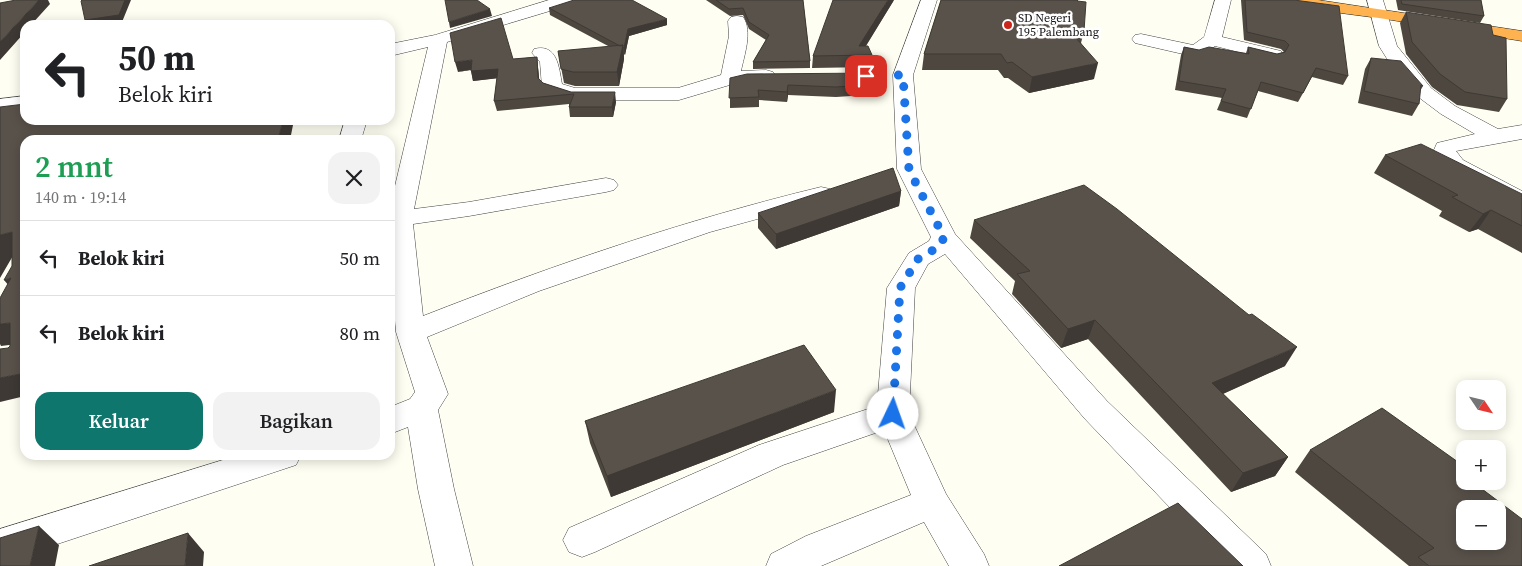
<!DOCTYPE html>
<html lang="id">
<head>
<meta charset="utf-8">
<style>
  body { margin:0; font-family:"Source Serif 4",serif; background:#f2f2f2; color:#202124; height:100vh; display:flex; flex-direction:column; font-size:19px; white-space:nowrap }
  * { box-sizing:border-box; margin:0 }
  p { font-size:16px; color:#757577 }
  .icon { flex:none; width:28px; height:28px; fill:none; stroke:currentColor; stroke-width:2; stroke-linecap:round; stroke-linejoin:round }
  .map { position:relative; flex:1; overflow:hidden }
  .sheet { position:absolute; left:20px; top:135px; width:375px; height:325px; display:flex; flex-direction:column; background:#fff; border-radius:15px; box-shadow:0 2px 12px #0003 }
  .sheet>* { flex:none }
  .hud { position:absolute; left:20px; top:20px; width:375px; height:105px; border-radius:15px; box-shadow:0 2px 12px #0003; background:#fff; color:#202124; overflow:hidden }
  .needle { width:32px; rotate:125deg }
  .tools { position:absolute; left:1456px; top:380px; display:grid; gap:10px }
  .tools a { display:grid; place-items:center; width:50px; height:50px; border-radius:10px; background:#fff; box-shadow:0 2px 12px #0003; font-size:25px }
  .pin { position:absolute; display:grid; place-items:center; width:42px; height:42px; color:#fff; margin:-21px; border-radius:10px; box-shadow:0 2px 8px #0006 }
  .me { position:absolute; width:55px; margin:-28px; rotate:3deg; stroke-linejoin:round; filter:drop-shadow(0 0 4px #0008) }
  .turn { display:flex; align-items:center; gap:18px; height:105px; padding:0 15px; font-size:22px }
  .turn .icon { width:65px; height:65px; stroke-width:2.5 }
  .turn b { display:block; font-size:35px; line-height:42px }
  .round { display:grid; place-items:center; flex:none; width:52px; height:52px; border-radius:15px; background:#f2f2f2 }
  .overview { display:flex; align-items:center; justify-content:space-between; height:85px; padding:0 15px }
  h1 { font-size:30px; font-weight:600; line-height:38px; color:#1e9e55 }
  .button { display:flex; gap:10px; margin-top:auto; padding:10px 15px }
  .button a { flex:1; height:58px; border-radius:15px; background:#0f766e; color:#fff; font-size:20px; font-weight:600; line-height:58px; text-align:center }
  .button a+a { background:#f2f2f2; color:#202124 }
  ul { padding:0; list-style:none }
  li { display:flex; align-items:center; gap:15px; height:75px; padding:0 15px; border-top:1px solid #e0e0e0 }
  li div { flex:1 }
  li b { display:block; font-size:19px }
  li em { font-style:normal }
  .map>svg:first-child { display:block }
</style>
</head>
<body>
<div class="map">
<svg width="1522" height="566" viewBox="0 0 1522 566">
  <rect width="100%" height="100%" fill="#fffef2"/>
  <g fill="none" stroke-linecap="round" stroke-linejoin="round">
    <g stroke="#424242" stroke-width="1">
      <path id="minor" d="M549,0H575L573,4L447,42L414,209L469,202L606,178L614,180L618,185L614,190L606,192L469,216L413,224L423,316C553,265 685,220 821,187L830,189L833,194L830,199L710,232L539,291L427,337L448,394L438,410L454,489L473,566H435L418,489L408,427L390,434V407L410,399L415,392L396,332L390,263V207L428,47L390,56V44L435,35Z
        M921,0H937L913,75L921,169L955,234L1107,401L1266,554L1271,566H1226L1085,419L945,254L928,264L915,288L909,414L946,494L984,554L989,566H949L924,522L821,566H766L771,554L806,536L911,495L884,430L783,465L595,552L582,557L569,552L563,540L569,528L759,445L877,406L887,288L909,253L929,241L931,237L897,169L893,75Z
        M1215,0H1231L1222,37L1281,51L1283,55L1281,59L1274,61L1215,46L1203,55L1196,57L1135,43L1132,39L1135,35L1141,34L1193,45L1204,37Z
        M1367,0H1383L1397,46L1431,88L1455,106L1498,129L1522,125V139L1456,151L1463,160L1522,191V208L1513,206L1447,170L1433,152L1437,143L1475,134L1441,114L1417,96L1391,65L1379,46Z
        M737,16L743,17C753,31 744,56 741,71L766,70L773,72L776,76L773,80L733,84L679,100H573L545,91L542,87L540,62L532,53L534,49C557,43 559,67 562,84L575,88H678L721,75L729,36L728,21L731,17Z
        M25,96V108L0,111V99Z
        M345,120H367L361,140H339Z
        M239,455H301L296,465L0,563V529Z"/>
    </g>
    <g stroke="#202020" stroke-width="1">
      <path id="highway" d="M1271,0H1318L1522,31V41L1379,18L1279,5L1273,4Z"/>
    </g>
    <use href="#minor" fill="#fff" fill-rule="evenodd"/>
    <use href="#highway" fill="#ffb350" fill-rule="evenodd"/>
  </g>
  <path fill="#4d4740" d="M706,0H803L810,61V68L753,69V62L766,40L749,29L743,15L730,16Z
    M894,0L866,46L872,55L871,67L812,68L813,56Z
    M941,0L1084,31L1081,43L1094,79L1029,93L1008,78H1004L998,70H922L924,54Z
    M1241,0H1294L1348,76L1343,85L1312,77L1298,102L1258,91L1247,118L1217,110L1222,98L1175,90L1181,55L1184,47L1199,50L1246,53L1248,47L1277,54L1284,52L1281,49L1244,40Z
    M1396,0H1481L1484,16L1480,23L1398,10Z
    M549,8L667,25L629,36L625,55L624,54V59L619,86H575L564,83L558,51L610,47L550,15Z
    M1406,12L1507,99L1499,112L1457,105L1432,87L1406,54L1400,23Z
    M537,57L539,79L543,83L571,92L616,102L613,117H570L569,107V104L497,111L494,101L497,78L473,81L471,70L458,72L513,59Z
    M1371,58L1423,86L1420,91L1419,104L1412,116L1358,103L1365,69Z
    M730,78L883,84L882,94L836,97L788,95L787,102L759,100V107L730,108Z
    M1385,155L1522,194V253L1478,229L1469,232L1439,216L1442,211L1374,173Z
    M901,191L899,206L776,249L758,228V213Z
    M974,220L1285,366L1223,394L1288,457L1275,476L1231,492L1088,339L1061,348L1012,294L1015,281L970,238Z
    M834,412L611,497L590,443L585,421Z
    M1310,450L1478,481L1475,484L1522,566H1409L1295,472Z"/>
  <path fill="#3e3934" d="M39,0H48L50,4L31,25H25V32L0,60V42Z
    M125,0H131L122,22L99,25H88L85,20Z
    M888,0H894L860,55L859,46Z
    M490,9L492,16L450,28L449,22Z
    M667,19V25L629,36L625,55L624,48L628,29Z
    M623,45L624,59L619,86L617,72Z
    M537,57L540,87L538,78Z
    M472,60L475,69L458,72L455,62Z
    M1098,63L1094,79L1029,93L1032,77Z
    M498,69L500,78L473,81L471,71Z
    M788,85V95L787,102V92Z
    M615,92L616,102L613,117L612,107Z
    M61,120H80L73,135L61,123Z
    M283,120H294L290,140H278Z
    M901,191L899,206L776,249V234Z
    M1491,210L1478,229L1469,232L1483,214Z
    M12,232L14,254L0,278V235Z
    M11,278L20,299L4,280Z
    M1095,320L1088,339L1061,348L1068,329Z
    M10,323L25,343L1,346L0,344V324Z
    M1297,347L1285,366L1202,403L1212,383Z
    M25,373V396L0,402V378Z
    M836,390L834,412L611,497L607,476Z
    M1288,457L1275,476L1231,492L1243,473Z
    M39,526L59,545L55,566H30Z
    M188,533L204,552L203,566H185Z"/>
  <path fill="#59524b" stroke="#3e3934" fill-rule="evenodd" d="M16,0H39L0,42V3Z
    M82,0H125L119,15L85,20L81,1Z
    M445,0H477L490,9L449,22Z
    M574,0H632L667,19L628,29L624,48L622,47L623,45L620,46L549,8Z
    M716,0H803L810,61L753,62L769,35L749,22L743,8L729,9Z
    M833,0H888L859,46H868L872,55L813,56Z
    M941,0H1078L1077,1L1086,2L1084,31L1069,30L1098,63L1032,77L1012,62L1007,63L1001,54H924Z
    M1245,0H1294L1339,6L1348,76L1316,68L1303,93L1261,82L1251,109L1221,101L1226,89L1179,81L1184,47L1199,50L1209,47L1249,54L1248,47L1277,54L1285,52L1289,45L1285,41L1247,32Z
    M1401,0H1481L1484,16L1402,4Z
    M1406,12L1491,25L1493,35L1506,38L1507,99L1465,92L1440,74L1412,42Z
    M501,18L513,59L537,57L538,78L543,83L571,92H615L612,107H569L574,94L494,101L498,69L471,71L472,60L455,62L450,33Z
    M623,45L617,72H573L561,69L558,51Z
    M1371,58L1401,61L1423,86L1421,85L1419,104L1364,91Z
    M878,73L883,84L836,87L788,85L787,92L758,90L759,97L729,98L730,78L747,74Z
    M25,104V120H61V123L85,124L87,120H283L278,140H25V373L0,378V349L8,348L10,346V323L0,324V298L11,278L4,280L12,266V232L0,235V107Z
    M1421,144L1522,194V226L1491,210L1483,214L1452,197L1458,195L1385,155Z
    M893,168L901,191L776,234L758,213Z
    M1084,185L1117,209L1249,315L1252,314L1297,347L1212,383L1288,457L1243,473L1095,320L1068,329L1017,274L1030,271L974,220Z
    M804,345L836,390L607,476L585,421Z
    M1382,408L1465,467V481H1477L1474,483L1522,519V566H1429L1418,557L1434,548L1310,450ZM1465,509H1498V541H1465Z
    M1178,503L1243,566H1059Z
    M39,526L30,566H0V538Z
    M188,533L185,566H89Z"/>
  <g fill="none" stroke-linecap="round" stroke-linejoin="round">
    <path stroke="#1a73e8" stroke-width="9" stroke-dasharray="0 16.2" d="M866,76L903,75L909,170L944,237L940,246L918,259L900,288L893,414"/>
  </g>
  <circle fill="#cc251b" stroke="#fff" stroke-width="2" cx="1008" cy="25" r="5"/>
  <g text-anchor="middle" stroke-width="5" stroke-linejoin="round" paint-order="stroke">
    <g font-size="12" fill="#0f0f0f" stroke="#fff" text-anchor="start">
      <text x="1018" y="22">SD Negeri<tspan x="1018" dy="14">195 Palembang</tspan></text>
    </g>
  </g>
</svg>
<div class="tools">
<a><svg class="needle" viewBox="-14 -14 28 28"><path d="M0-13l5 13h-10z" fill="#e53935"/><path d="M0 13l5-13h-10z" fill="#757577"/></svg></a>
<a>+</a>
<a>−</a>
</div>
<div class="pin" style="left:866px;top:76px;background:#d93025"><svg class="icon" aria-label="arrive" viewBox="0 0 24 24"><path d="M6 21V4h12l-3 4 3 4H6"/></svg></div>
<svg class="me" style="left:893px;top:414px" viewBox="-20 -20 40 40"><circle r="19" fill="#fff"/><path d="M0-13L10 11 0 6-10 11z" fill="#1a73e8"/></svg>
<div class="hud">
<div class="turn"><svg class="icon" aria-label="left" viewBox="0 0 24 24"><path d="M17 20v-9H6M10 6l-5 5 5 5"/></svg><div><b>50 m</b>Belok kiri</div></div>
</div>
<section class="sheet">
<div class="overview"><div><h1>2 mnt</h1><p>140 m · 19:14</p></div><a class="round"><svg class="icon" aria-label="close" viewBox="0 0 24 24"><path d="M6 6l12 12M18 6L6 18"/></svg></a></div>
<ul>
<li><svg class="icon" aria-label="left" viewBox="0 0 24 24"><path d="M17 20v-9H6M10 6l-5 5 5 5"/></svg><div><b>Belok kiri</b></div><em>50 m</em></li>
<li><svg class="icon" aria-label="left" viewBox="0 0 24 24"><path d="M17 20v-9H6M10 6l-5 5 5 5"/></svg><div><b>Belok kiri</b></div><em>80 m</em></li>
</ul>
<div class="button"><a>Keluar</a><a>Bagikan</a></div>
</section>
</div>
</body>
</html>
